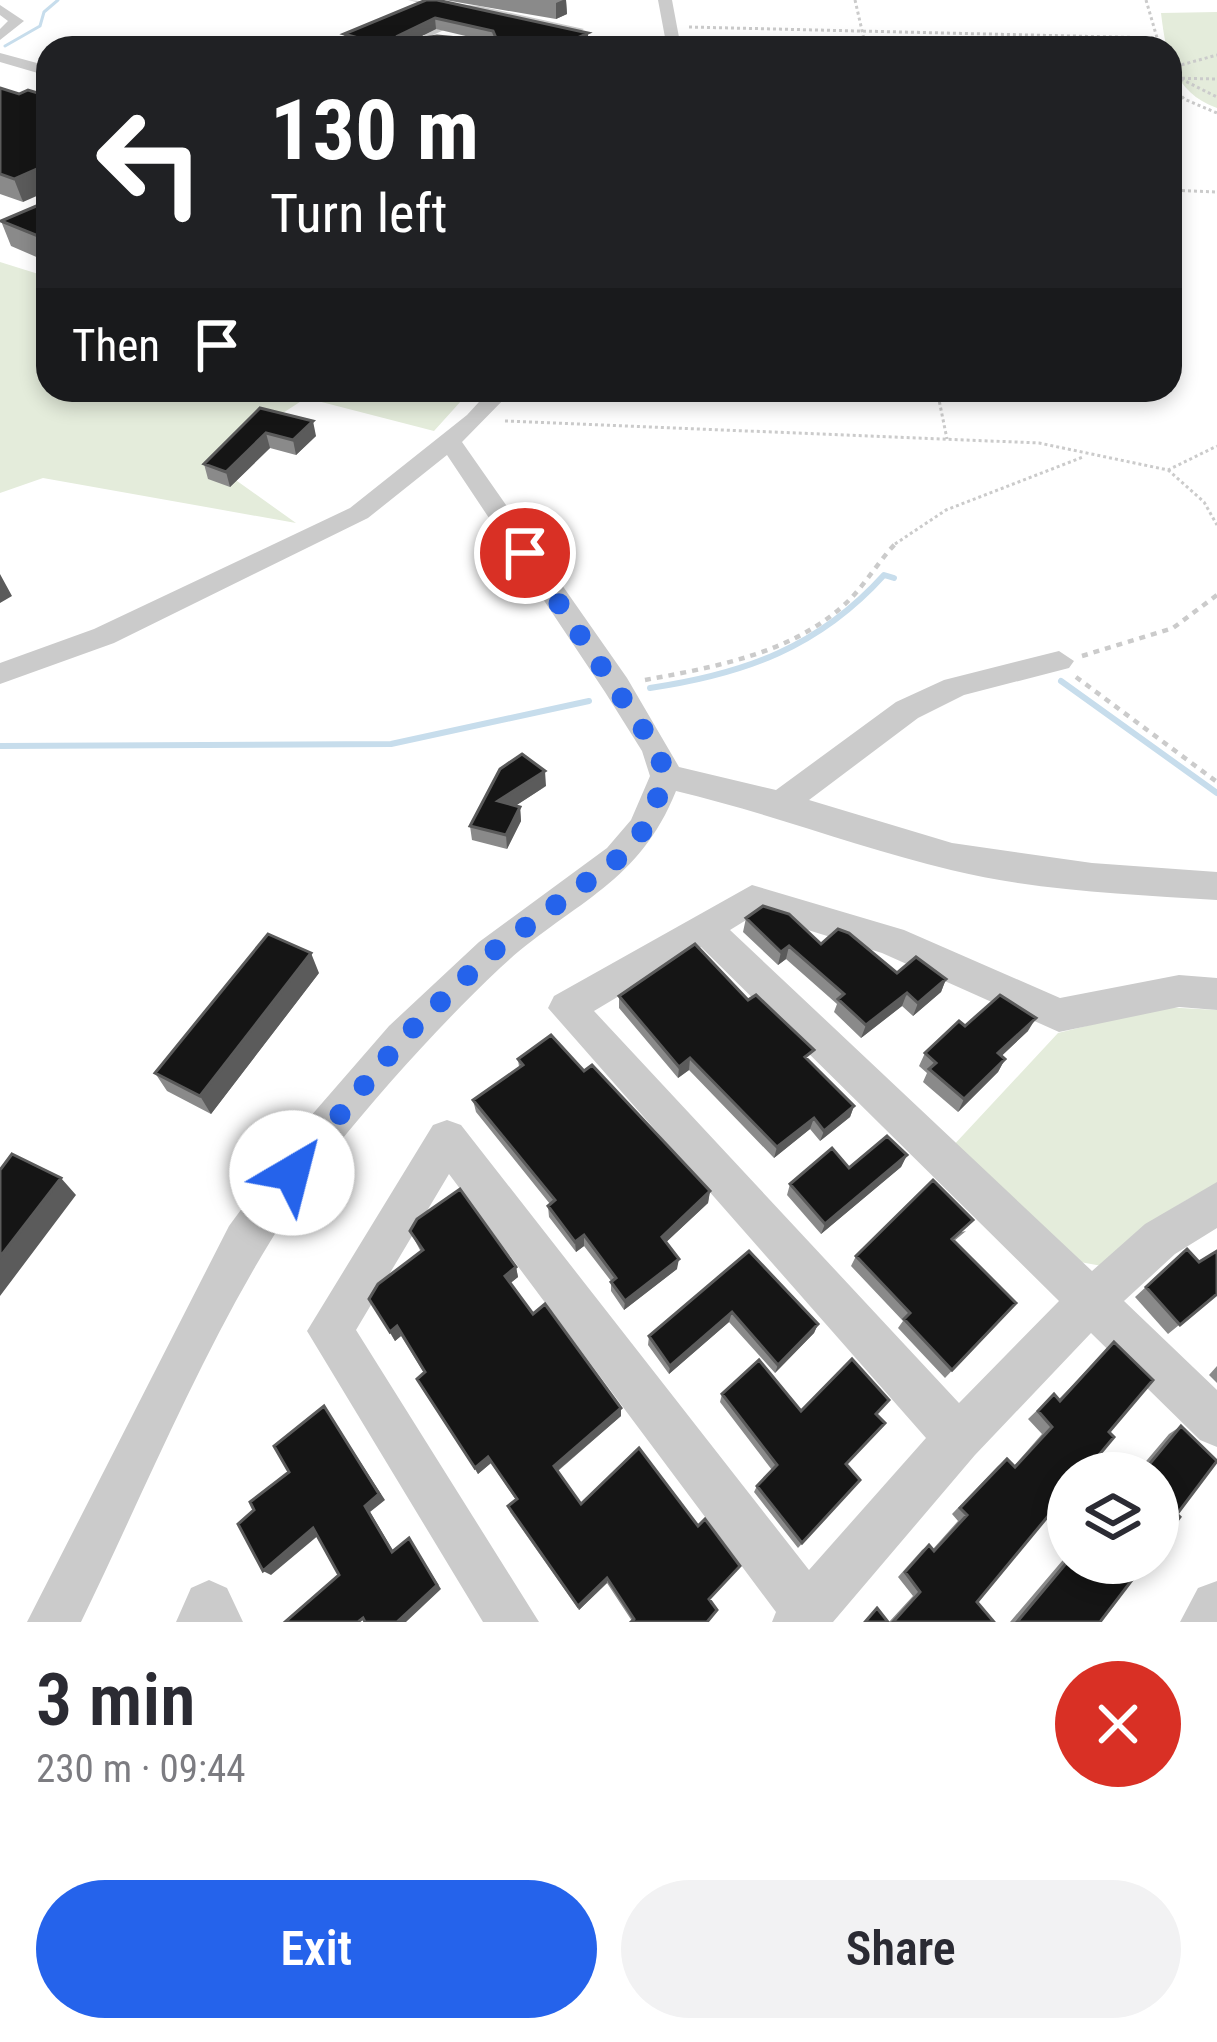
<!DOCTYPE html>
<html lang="en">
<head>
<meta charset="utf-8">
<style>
  body { margin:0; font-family:"Roboto Condensed",sans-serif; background:#f2f2f3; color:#2b2b33; height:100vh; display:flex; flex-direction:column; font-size:45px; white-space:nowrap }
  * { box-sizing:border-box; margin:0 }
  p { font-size:39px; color:#7c7c81 }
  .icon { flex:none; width:66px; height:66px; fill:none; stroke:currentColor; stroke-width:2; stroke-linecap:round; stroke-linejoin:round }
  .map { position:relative; height:1622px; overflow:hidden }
  .sheet { display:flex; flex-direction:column; background:#fff; flex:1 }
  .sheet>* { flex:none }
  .hud { position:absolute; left:36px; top:36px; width:1146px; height:366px; border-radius:36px; box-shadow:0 6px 18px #0003; background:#202124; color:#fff; overflow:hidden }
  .fabs { position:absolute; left:1047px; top:1452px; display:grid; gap:24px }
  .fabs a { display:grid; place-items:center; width:132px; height:132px; border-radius:50%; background:#fff; box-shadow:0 6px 18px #0003; font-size:60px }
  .pin { position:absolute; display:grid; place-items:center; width:102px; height:102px; color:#fff; margin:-51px; border:6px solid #fff; border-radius:50%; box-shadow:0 3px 12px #0007 }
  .me { position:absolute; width:132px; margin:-66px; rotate:37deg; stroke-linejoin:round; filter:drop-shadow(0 0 9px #0008) }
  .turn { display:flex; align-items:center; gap:42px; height:252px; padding:0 36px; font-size:54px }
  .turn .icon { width:156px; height:156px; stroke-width:2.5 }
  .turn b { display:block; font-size:84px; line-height:102px }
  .then { display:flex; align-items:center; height:114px; padding:0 36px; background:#0003; gap:24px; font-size:45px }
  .round { display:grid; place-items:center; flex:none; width:126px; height:126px; border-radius:63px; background:#f2f2f3 }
  .headline { display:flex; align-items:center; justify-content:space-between; height:204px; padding:0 36px }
  h1 { font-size:72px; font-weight:600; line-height:90px }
  .action { display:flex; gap:24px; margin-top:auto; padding:24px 36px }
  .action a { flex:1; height:138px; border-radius:72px; background:#2563eb; color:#fff; font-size:48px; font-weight:600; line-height:138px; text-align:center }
  .action a+a { background:#f2f2f3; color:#2b2b33 }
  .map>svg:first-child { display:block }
</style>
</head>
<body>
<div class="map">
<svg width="1217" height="1622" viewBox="0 0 1217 1622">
  <rect width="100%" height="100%" fill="#fff"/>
  <path fill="#e4ecdb" d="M1217,12V108C1173,92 1166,55 1161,13Z
    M0,262L48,277V302L39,318L48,328V390H471L434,431L306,398L209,461L296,523L43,478L0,493Z
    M1163,1007L1217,1010V1185C1173,1203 1137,1234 1102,1266L1069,1260L951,1148L1058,1033Z"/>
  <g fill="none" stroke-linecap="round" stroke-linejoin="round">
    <path stroke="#c7ddec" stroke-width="3" d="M5,46L40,26L44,12L58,0"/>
    <path stroke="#c7ddec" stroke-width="6" d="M1061,681L1217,793
      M650,688C745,674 819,647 884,575L894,578
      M0,746L391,744L589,701"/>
    <path stroke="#cbcbcb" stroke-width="3" stroke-dasharray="3 3" stroke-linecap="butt" d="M855,0L866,48
      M1146,0L1160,48
      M689,27L1157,38
      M1170,68L1217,55
      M1170,78L1217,79
      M1181,79L1217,97
      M1170,83L1184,99L1217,113
      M1170,190L1217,192
      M937,390L947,439
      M505,421L1039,443L1168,470L1217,446
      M1168,470L1204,502L1217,525
      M895,544L946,510L1083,457"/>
    <path stroke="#cbcbcb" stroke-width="4.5" stroke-dasharray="6 6" stroke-linecap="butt" d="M1082,656L1173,628L1217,595
      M1076,677L1217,782
      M645,680C714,667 790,654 844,605C865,586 878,561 898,541"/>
    <path fill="#cbcbcb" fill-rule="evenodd" d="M408,0L479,6L584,29L577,33L478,15L426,38L421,31L462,13Z
      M658,0H672L681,48H667Z
      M0,5L24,21L0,40V29L8,21L0,15Z
      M0,53L48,66V76L0,62Z
      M490,390H513L462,442L627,678L679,767L776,790L896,702L944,680L1059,651L1074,661L1069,668L964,695L918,718L809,800L952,843L1092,863L1217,872V900C1129,894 1037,891 951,870C859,848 769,813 676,791C638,886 570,903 500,968C440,1025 386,1085 334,1149C229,1282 156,1468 81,1622H27L229,1226L303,1125L389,1026L479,942L607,848L631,820L650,776L642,751L605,692L447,455L368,518L114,643L0,684V663L94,629L350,508L467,415Z
      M752,885L904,930L1060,998L1179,975L1217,978V1010L1179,1007L1059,1032L882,953L756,914L730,930L1092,1271L1145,1224L1217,1182V1228L1175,1254L1124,1301L1217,1390V1447L1200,1440L1091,1333L975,1455L833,1622H772L776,1612L449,1174L356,1330L539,1622H483L307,1331L433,1125L447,1120L461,1125L809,1570L926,1438L548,1008L554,996ZM701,947L1059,1301L959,1403L594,1011Z
      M209,1580L227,1588L243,1622H176L191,1588Z
      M1217,1581V1622H1180L1198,1588Z"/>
  </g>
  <path fill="#8a8a8a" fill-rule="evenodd" d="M426,0L588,44L582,48L345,41L344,34ZM436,29L487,41L415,39Z
    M445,0H566L567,14L556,19Z
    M0,88L23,202L0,194Z
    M48,201V262L11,246L1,221Z
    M260,408L316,436L296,455L270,448L230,487L208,479L204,464Z
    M546,786L515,806L520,807L521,821L507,849L472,840L470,826Z
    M746,918L821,944L897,973L946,979L941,992L913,1016L902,1006L861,1038L834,1012L837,1004L786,959L778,965L743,932Z
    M319,973L211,1114L167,1091L155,1073Z
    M619,996L748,1000L854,1106L850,1117L820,1141L810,1129L774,1158L689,1070L678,1078L619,1008Z
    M965,1026L1028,1031L1001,1056L1005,1059L998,1072L958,1112L923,1082L927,1073L919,1066L925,1053Z
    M518,1059L584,1071L710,1191L708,1203L666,1242L677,1269L624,1310L611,1291V1281L584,1246L576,1252L549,1217L548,1206L550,1204L476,1112L473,1100L519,1067Z
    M907,1155L901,1167L821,1234L787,1195L790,1184L849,1168Z
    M410,1231L516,1267L518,1277L510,1283L533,1314L621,1408V1416L558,1471L581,1504L698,1526L737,1571L632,1621L607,1583L579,1610L510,1512L508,1506L516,1500L491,1463L478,1474L421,1387L417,1379L424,1373L401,1336L395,1341L369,1299L421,1252Z
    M966,1231L954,1241L1016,1303L945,1378L898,1328L903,1321L851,1266L856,1256Z
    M1187,1249L1217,1294L1168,1334L1135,1297Z
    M749,1251L818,1324L814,1333L775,1373L729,1322L669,1374L648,1345L649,1336Z
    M1114,1342L1109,1432L977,1602L994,1622H889L913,1596L898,1577L922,1550L929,1545L933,1549L958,1521L952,1514L998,1466L1007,1459L1014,1466L1042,1434L1028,1419L1054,1394L1059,1399Z
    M1217,1366V1383L1209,1375Z
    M722,1394L801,1411L877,1414L847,1464L860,1480L798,1548L754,1492L757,1486L772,1470L720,1402Z
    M1181,1426L1177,1514L1158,1473H1136L1169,1434Z
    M1068,1554V1563L1100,1622H1010Z"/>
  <path fill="#5b5b5b" d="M563,0H566L567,14L556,19V3Z
    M435,18L436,29L400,47L398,36Z
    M588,33V44L582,48H566V43Z
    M48,164V191L23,202L14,179Z
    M313,421L316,436L296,455L293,440Z
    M266,433L270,448L230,487L226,472Z
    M0,574L12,596L0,603Z
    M545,771L546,786L500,816L498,801Z
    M520,807L521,821L507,849L506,835Z
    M789,946L786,959L778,965L781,952Z
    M311,953L319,973L211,1114L200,1096Z
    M946,979L941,992L913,1016L918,1003Z
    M907,993L902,1006L861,1038L866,1025Z
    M1036,1018L1028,1031L991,1066L998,1053Z
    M690,1058L689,1070L678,1078L679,1067Z
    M1005,1059L998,1072L958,1112L964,1099Z
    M854,1106L850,1117L820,1141L824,1131Z
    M814,1118L810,1129L774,1158L777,1147Z
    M907,1155L901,1167L821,1234L825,1224Z
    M61,1178L76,1195L0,1296V1257Z
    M710,1191L708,1203L661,1247L662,1237Z
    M584,1235V1246L576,1252L575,1242Z
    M679,1259L677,1269L624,1310L625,1301Z
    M516,1267L518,1277L507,1286L505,1276Z
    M732,1312L729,1322L669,1374L670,1366Z
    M818,1324L814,1333L775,1373L778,1365Z
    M397,1326L401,1336L395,1341L390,1332Z
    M324,1406L385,1500L370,1512L397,1557L392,1552L365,1506Z
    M621,1408V1416L556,1472L554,1466Z
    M488,1457L491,1463L478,1474L475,1468Z
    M313,1528L320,1534L271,1575L263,1571Z
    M409,1538L441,1589L406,1622H397Z
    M607,1578V1583L579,1610L578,1606Z"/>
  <path fill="#151515" stroke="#5b5b5b" stroke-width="3" fill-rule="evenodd" d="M426,0H437L588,33L566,43L582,47L580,48H330L355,37L344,34ZM435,18L493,31L496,38L491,41L437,36L403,41L398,36Z
    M0,88L19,94L28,90L48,96V164L14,179L0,174Z
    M48,201V240L1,221Z
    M260,408L313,421L293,440L266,433L226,472L204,464Z
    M522,754L545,771L498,801L520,807L506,835L470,826L500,769Z
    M763,906L789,914L821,944L838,929L849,933L897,973L916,957L946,979L918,1003L907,993L866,1025L838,999L844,994L789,946L781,952L746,918Z
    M268,934L311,953L200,1096L155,1073Z
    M695,944L748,1000L756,995L814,1050L805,1057L854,1106L824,1131L814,1118L777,1147L690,1058L679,1067L619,996Z
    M1000,995L1036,1018L998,1053L1005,1059L964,1099L929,1069L936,1063L925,1053L959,1021L965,1026Z
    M551,1035L584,1071L592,1065L710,1191L662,1237L679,1259L625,1301L611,1282L616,1278L584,1235L575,1242L548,1206L555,1200L473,1100L523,1065L518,1059Z
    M887,1136L907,1155L825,1224L790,1184L832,1148L849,1168Z
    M12,1154L61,1178L0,1257V1170Z
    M933,1180L973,1220L952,1239L1016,1303L952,1370L904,1319L910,1313L856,1256Z
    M460,1189L516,1267L505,1276L533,1314L545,1304L621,1408L554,1466L581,1504L639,1448L698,1526L705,1519L740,1566L709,1599L717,1610L707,1622H631L634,1619L607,1578L578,1606L508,1506L517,1499L488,1457L475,1468L417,1379L425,1372L397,1326L390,1332L369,1299L378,1284L423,1250L410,1231L417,1219Z
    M1187,1249L1199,1262L1217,1251V1294L1180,1325L1146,1287Z
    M749,1251L818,1324L778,1365L732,1312L670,1366L649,1336Z
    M1114,1342L1153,1380L1109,1432L1114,1437L1084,1473H1068V1492L977,1602L994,1622H893L920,1592L905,1572L929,1545L934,1551L967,1515L960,1508L1007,1459L1015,1467L1052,1427L1038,1411L1054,1394L1060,1401Z
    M852,1359L889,1400L876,1414L885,1423L846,1464L860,1480L802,1543L757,1486L777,1465L722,1394L759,1360L801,1411Z
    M324,1406L379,1494L365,1506L392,1552L409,1538L437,1585L397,1622H365L363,1618L358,1622H285L339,1575L313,1528L263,1571L238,1524L254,1510L250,1502L289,1472L274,1446Z
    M1181,1426L1217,1461L1177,1514L1180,1517L1158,1546V1473H1142Z
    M1068,1561V1563H1145L1100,1622H1017Z
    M877,1608L888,1622H865Z"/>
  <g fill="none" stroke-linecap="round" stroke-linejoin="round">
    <path stroke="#2563eb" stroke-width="21" stroke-dasharray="0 37.8" d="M292,1173L403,1038L492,952L619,858L646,827L666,776L657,750L525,553"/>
  </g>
</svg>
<div class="fabs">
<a><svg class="icon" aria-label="layers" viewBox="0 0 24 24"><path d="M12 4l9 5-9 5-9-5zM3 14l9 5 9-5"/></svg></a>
</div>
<div class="pin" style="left:525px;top:553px;background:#d93025"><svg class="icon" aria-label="arrive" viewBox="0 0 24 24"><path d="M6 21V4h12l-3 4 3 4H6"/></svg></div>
<svg class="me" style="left:292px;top:1173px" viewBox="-20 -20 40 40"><circle r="19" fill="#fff"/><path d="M0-13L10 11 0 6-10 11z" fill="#2563eb"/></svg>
<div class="hud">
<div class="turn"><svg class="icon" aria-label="left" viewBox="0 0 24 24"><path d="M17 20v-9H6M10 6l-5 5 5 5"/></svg><div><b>130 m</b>Turn left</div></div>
<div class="then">Then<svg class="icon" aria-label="arrive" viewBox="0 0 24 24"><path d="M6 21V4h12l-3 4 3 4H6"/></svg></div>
</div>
</div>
<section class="sheet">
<div class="headline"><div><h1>3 min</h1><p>230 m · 09:44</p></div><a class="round" style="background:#d93025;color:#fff"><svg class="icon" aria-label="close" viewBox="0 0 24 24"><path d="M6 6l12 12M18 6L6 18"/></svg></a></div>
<div class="action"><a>Exit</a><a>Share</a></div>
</section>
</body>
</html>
